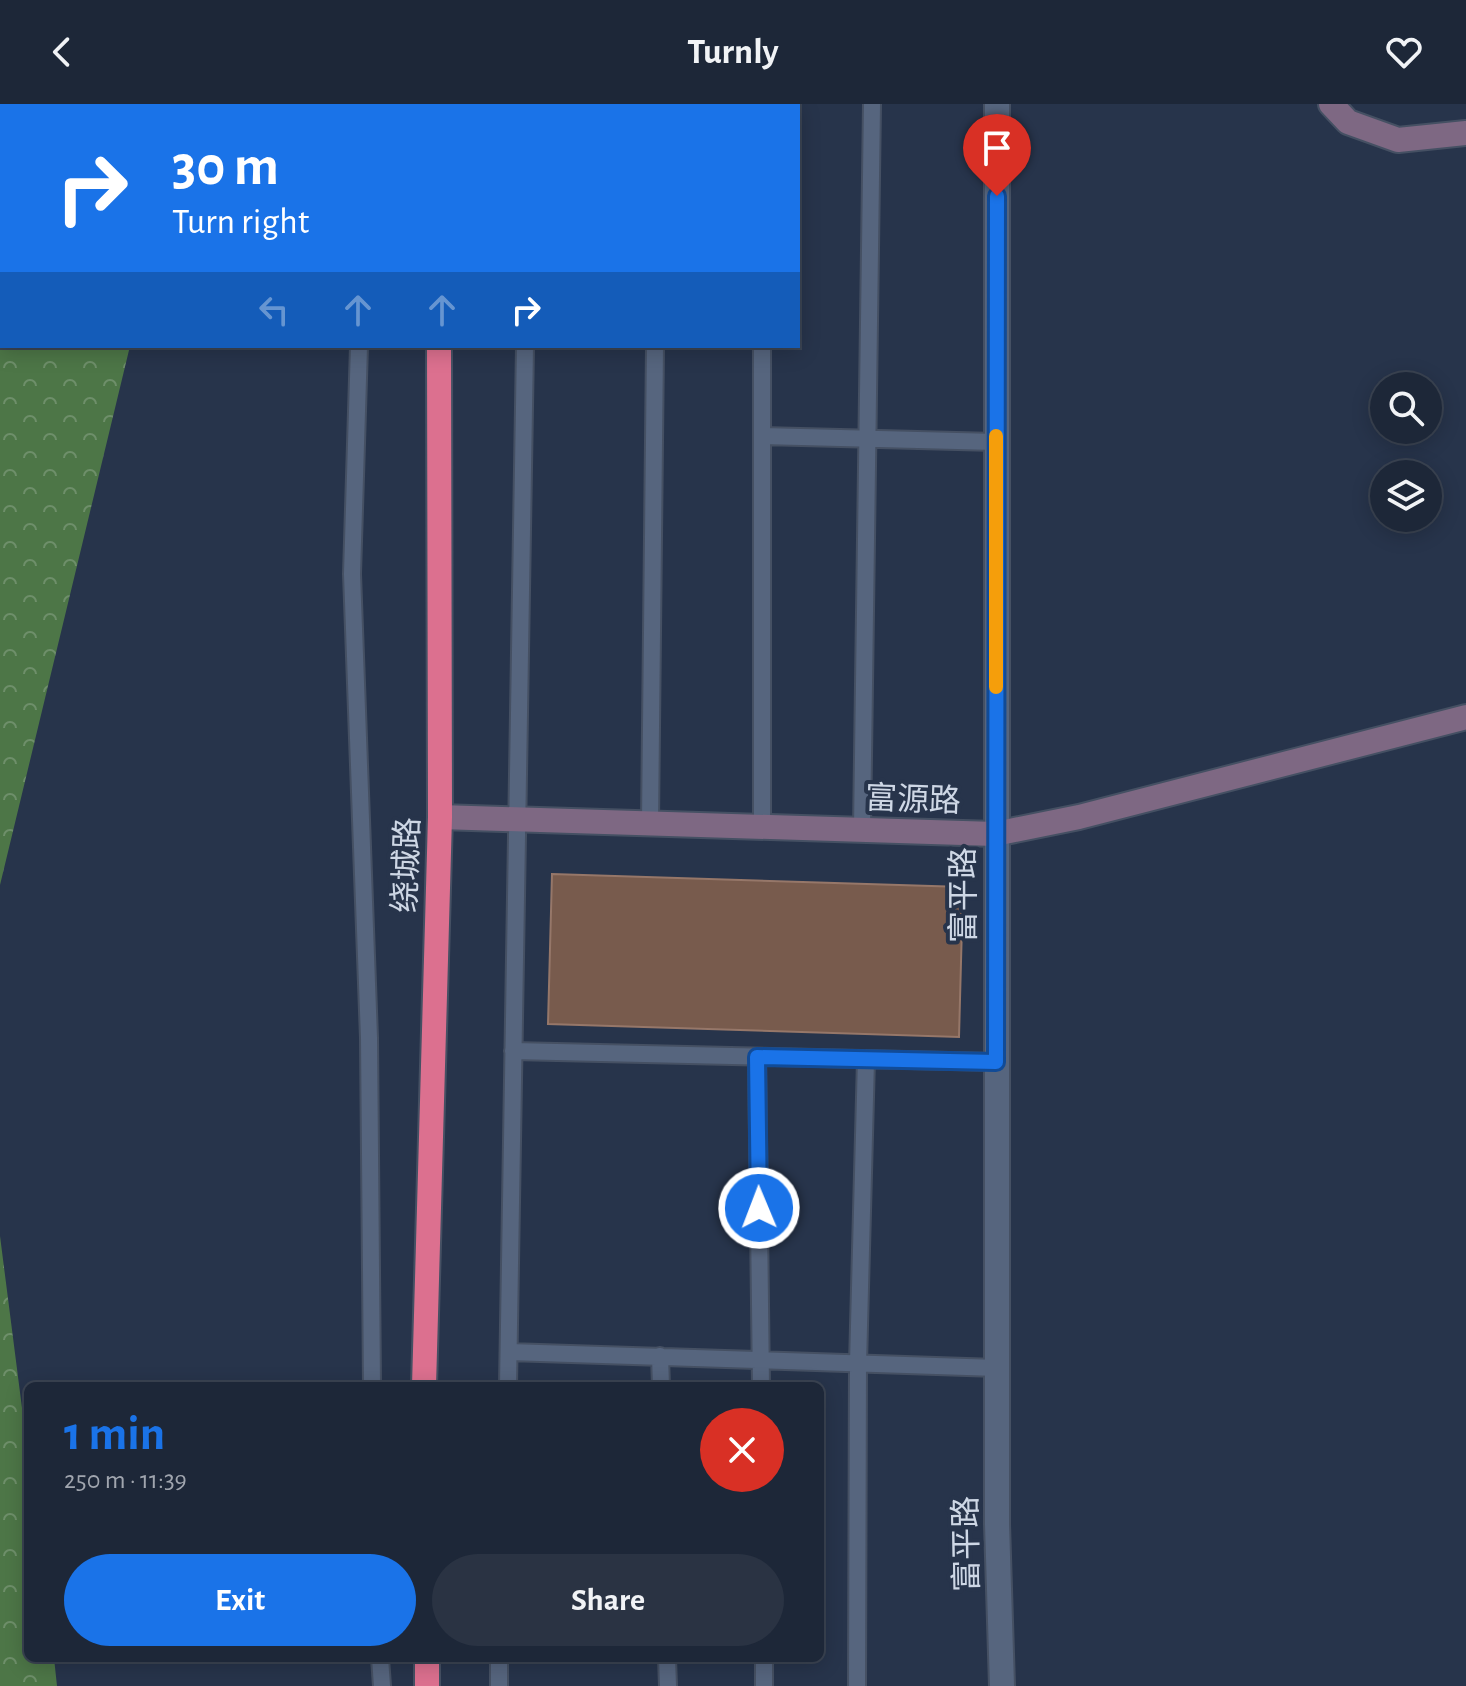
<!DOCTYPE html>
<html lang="en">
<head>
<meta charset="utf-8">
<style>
  body { margin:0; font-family:"Alegreya Sans","Noto Sans SC",sans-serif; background:#2a3343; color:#f1f3f6; height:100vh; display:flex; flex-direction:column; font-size:30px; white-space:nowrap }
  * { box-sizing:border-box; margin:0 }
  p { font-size:26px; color:#a0a5ae }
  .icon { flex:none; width:44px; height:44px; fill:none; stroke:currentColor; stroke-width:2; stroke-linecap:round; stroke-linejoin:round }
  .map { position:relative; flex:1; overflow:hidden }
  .drawer { position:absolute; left:24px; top:1278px; width:800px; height:280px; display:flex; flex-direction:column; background:#1d2738; border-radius:12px; box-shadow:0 4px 20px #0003,0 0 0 2px #3b4453 }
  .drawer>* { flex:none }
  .guide { position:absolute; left:0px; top:0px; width:800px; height:244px; box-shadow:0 4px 20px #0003,0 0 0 2px #3b4453; background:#1a73e8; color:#fff; overflow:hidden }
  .fabs { position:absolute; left:1370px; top:268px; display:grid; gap:16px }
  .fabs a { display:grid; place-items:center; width:72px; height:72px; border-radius:50%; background:#1d2738; box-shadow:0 4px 20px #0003,0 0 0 2px #3b4453; font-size:40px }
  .pin { position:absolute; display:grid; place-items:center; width:68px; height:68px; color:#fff; margin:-82px -34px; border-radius:50% 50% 50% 0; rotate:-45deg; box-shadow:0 0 8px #0007 }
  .pin .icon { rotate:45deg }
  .me { position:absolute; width:88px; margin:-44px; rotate:359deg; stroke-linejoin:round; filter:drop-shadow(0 0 6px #0008) }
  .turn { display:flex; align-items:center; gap:28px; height:168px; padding:0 40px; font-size:36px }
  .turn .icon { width:104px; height:104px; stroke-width:2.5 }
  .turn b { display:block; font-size:56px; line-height:68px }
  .lanes { display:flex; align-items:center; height:76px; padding:0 40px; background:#0003; justify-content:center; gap:40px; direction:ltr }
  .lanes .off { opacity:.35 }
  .round { display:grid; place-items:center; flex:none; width:84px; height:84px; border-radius:42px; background:#2a3343 }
  .headline { display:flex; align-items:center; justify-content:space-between; height:136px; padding:0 40px }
  h1 { font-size:48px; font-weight:600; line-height:60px; color:#1a73e8 }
  .action { display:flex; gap:16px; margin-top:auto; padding:16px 40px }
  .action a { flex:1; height:92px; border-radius:48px; background:#1a73e8; color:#fff; font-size:32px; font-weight:600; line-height:92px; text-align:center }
  .action a+a { background:#2a3343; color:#f1f3f6 }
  header { display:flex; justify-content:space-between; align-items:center; height:104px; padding:0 40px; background:#1d2738; font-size:36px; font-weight:600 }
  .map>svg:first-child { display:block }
</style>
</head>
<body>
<header><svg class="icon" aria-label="back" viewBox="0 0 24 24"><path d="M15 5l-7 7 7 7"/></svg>Turnly<svg class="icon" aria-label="heart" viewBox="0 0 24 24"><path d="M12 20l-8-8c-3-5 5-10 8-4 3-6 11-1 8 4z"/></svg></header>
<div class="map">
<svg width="1466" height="1582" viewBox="0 0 1466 1582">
  <defs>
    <pattern id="forest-crowns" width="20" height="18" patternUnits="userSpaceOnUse" patternTransform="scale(2)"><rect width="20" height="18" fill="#4d7647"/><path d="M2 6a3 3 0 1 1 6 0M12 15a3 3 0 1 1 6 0" fill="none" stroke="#6e8f6a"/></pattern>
  </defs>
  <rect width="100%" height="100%" fill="#27344b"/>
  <path fill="url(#forest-crowns)" d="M0,153H2V242H130L0,781Z
    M0,1132L28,1351V1554H54L57,1582H0Z"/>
  <path fill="#785b4d" stroke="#967769" stroke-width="2" d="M552,770L963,783L959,933L548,920Z"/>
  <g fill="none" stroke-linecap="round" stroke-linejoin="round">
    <g stroke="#455063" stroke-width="20">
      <path id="lane" d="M761,0V2
        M366,2V0
        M528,2V0
        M657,2V0
        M359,242L352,470L369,934L372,1282
        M762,242V723
        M762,332L996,338
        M650,719L655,242
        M862,725L872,0
        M513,947L996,958
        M757,953L761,1282
        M509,1248L997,1264
        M660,1252L661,1282
        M508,1282L525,242
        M380,1554L382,1582
        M667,1554L668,1582
        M764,1554V1582
        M499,1582V1554
        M857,1582L858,1260L866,955"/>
    </g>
    <g stroke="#455063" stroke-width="28">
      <path id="street" d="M997,0V1420L1002,1582"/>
    </g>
    <g stroke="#455063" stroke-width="28">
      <path id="secondary" d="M1331,0L1348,18L1398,36L1466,29
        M440,713L995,730L1079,713L1466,613"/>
    </g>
    <g stroke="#455063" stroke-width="28">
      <path id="highway" d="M442,2V0
        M424,1282L440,713L439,242
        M427,1554V1582"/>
    </g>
    <use href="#lane" stroke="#56657e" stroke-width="16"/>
    <use href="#street" stroke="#56657e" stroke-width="24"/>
    <use href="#secondary" stroke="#7e6883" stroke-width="24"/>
    <use href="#highway" stroke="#dc708f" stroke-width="24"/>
  </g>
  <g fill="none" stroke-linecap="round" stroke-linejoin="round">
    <g stroke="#114b97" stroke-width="20">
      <path id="route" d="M759,1104L757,953L996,958L997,92"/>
    </g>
    <use href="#route" stroke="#1a73e8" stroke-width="14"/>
    <path stroke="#f59e0b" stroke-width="14" d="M996,583V332"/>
  </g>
  <g text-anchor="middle" stroke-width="8" stroke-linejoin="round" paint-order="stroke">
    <g font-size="32" fill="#ced7e5" stroke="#27344b">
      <text transform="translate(913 695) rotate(2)" y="11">富源路</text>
      <text transform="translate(406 761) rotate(-88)" y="11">绕城路</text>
      <text transform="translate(963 791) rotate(-90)" y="11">富平路</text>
      <text transform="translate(966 1440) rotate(-91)" y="11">富平路</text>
    </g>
  </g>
</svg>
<div class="fabs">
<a><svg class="icon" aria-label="search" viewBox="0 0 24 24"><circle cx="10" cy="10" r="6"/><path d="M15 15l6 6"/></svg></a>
<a><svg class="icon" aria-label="layers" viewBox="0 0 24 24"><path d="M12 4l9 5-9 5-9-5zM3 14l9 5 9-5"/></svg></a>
</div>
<div class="pin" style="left:997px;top:92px;background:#d93025"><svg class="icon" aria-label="arrive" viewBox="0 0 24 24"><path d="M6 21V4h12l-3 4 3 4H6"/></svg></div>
<svg class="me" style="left:759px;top:1104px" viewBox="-20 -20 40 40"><circle r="17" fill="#1a73e8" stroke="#fff" stroke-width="3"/><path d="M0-11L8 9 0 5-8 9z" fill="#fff"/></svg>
<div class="guide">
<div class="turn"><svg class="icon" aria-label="right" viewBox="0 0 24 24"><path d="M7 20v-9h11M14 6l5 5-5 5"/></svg><div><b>30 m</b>Turn right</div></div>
<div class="lanes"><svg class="icon off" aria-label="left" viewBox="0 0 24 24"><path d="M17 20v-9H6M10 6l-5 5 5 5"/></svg><svg class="icon off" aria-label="ahead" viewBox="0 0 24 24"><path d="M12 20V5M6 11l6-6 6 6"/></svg><svg class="icon off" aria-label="ahead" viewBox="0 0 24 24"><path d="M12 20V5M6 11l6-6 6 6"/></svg><svg class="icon" aria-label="right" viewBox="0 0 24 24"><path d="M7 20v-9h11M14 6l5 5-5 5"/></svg></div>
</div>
<section class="drawer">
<div class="headline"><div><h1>1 min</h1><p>250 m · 11:39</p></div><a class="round" style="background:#d93025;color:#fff"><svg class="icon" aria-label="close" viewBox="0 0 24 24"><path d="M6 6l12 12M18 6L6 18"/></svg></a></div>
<div class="action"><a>Exit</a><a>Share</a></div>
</section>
</div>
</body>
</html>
